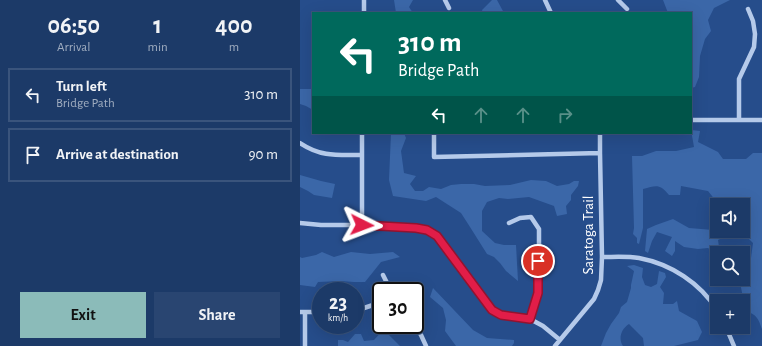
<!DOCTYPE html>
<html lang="en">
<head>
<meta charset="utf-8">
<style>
  body { margin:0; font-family:"Alegreya Sans",sans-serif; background:#294571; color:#f1f3f6; height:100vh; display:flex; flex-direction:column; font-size:15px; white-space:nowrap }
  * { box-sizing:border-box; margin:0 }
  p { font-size:13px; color:#a0adc0 }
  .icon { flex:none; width:22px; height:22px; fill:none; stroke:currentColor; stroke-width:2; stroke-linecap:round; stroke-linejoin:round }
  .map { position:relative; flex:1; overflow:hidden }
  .sheet { display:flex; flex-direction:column; background:#1c3a68; width:300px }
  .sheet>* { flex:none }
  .hud { position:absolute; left:12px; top:12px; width:380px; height:122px; border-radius:0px; box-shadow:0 4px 16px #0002,0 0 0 1px #3a547c; background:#00695c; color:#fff; overflow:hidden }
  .fabs { position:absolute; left:410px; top:198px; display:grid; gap:8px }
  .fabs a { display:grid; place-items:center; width:40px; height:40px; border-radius:0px; background:#1c3a68; box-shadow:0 4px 16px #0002,0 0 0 1px #3a547c; font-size:20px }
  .speed { position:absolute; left:12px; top:282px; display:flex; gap:8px; font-size:20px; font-weight:700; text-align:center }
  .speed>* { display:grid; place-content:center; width:52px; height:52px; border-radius:50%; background:#1c3a68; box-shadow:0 4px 16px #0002,0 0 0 1px #3a547c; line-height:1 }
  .speed small { font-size:10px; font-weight:400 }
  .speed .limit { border:2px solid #111; border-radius:6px; background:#fff; color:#111 }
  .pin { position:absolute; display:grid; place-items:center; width:34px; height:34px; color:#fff; margin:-17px; border:2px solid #fff; border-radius:50%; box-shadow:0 1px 4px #0007 }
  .me { position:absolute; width:44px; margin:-22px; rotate:93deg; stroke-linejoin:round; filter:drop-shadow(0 0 3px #0008) }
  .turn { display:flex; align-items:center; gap:14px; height:84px; padding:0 20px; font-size:18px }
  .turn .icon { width:52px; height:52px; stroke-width:2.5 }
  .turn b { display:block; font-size:28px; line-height:34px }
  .lanes { display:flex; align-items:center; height:38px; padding:0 20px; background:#0003; justify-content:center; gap:20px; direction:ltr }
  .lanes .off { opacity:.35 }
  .eta { display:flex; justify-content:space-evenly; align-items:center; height:68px; text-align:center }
  .eta b { font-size:24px; font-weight:700; line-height:28px }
  .primary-button { display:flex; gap:8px; margin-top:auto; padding:8px 20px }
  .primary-button a { flex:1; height:46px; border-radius:0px; background:#8bbbb9; color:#111; font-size:16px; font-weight:700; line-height:46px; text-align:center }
  .primary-button a+a { background:#294571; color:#f1f3f6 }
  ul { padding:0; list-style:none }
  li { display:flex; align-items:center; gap:12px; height:54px; margin:0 8px 6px; padding:0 12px; border:2px solid #3a547c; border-radius:0px }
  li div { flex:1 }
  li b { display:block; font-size:15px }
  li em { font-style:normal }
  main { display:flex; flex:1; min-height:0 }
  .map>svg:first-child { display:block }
</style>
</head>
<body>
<main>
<section class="sheet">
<div class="eta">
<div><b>06:50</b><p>Arrival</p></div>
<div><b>1</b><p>min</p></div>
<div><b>400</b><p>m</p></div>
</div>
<ul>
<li><svg class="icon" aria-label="left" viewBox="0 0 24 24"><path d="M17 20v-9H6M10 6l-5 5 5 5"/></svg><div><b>Turn left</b><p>Bridge Path</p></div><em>310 m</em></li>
<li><svg class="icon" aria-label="arrive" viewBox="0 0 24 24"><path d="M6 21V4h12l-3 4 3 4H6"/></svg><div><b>Arrive at destination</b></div><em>90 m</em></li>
</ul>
<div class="primary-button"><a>Exit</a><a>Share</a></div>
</section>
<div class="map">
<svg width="462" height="346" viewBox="0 0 462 346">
  <rect width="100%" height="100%" fill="#264d8b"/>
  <path fill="#3b67a8" d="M94,0H113L109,7L113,13H96Z
    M192,0H197L204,13H183L182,10Z
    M363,0H430L414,8L408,20L411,31L405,39L400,56L399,77L395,87L391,88V13H368Z
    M0,89H13V110L6,106L0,104Z
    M391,130L400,131L398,142L418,152L423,159H446L453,153H462V329C458,318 457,315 446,311L440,283L436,279H443V260L451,258L453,243L446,236L428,235L418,240L420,253H417V254L408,248L398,249L384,247L375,241V251L372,256L365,251L372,237L357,232L352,241L348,253L345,251L347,229L356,225L373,219L389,228L413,230L417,225V231H443V205H417V210L416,201L408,191L381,186L380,195H369C359,183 356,186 343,189V228L339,244L337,243V238L333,234L334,228L332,156H342L356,151H376L394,147Z
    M91,133H104L106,138L101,151L104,173L116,176L110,184L115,191H123L129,187L141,189L151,185L161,184H174L185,186L210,185L231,180L246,181L257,186L269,184L274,181H279L278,186L271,195V200L266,206L267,214L257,216L254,206L229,197L208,199L199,198L187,202L182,211V231L195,243L204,245H216L218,281L206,271L200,263L194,257L187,254L170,227L161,213L136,197L126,201L93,196L89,180Z
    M0,175L21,181L35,184L32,198L14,195L8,191L0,187Z
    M22,252L34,257L51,252L70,254L93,252L100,257L81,262L65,282H54L41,281L18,282L15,287L0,285V257L2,258L16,255Z
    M334,265L343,268L342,277L345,285L351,287L357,284L359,271L365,273L366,277L360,287L364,293L363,304H373L377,301L379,311L397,321L402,332L398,340L374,346H333H344L343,338L329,324C321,329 318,339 323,346H301L306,333L311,324L319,313L321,307L327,302L331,288V285L334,271L327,266Z
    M133,288L173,330L187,338L214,340V343L212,346H156L145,331L146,320L143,308L130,297Z
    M85,328L88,334L100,346H38V340H43L48,342L55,334H61L64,341L74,340Z"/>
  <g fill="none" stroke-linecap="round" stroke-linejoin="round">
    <path stroke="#b5caea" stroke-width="4.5" d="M64,0V13
      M145,0L149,8
      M245,0L251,13
      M318,0L327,9
      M391,120H462
      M439,120V79L454,47L455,34L453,21L448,9
      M62,133V225
      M134,133V157L300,153
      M0,143C21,157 37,155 61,155
      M0,223L21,225H62L116,228L127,230L137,236L192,310L201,315L230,319L243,326L260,340
      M209,223L220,218L231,217L239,229V293L230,319
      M302,257C314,257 327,256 339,258C371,264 400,283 417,310
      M83,275L91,291
      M55,311L73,305L81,300
      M0,312H21
      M114,325L121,335L126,346
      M426,327L434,346
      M5,346V313
      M255,346L294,299L298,290L301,280L302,257L300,153V133"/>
  </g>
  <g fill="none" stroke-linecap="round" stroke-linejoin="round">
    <g stroke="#92132f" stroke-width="10">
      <path id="route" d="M62,225L116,228L127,230L137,236L192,310L201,315L230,319L238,293V261"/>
    </g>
    <use href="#route" stroke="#e11d48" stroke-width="7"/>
  </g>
  <g text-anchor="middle" stroke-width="3.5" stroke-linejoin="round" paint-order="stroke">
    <g font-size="15" fill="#fff" stroke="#264d8b">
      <text transform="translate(288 235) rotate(-90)" y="5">Saratoga Trail</text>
    </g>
  </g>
</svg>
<div class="fabs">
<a><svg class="icon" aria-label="sound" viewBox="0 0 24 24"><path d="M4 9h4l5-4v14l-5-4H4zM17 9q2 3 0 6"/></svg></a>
<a><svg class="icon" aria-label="search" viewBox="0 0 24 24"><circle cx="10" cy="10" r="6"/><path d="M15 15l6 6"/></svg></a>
<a>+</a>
</div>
<div class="speed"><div>23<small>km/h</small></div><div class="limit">30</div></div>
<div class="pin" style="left:238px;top:261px;background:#d93025"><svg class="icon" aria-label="arrive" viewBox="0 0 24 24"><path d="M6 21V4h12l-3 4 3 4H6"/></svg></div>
<svg class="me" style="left:62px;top:225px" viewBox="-20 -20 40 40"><path d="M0-17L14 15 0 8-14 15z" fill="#e11d48" stroke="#fff" stroke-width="4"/></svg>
<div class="hud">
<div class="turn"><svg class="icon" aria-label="left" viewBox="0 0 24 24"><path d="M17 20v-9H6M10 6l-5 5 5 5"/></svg><div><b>310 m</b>Bridge Path</div></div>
<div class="lanes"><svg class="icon" aria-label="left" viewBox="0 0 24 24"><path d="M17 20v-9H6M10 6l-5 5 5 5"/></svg><svg class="icon off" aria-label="ahead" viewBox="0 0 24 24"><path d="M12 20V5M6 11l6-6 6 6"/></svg><svg class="icon off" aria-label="ahead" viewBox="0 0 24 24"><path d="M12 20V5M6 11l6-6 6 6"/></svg><svg class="icon off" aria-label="right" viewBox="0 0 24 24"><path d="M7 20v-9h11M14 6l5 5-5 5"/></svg></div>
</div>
</div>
</main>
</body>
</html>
